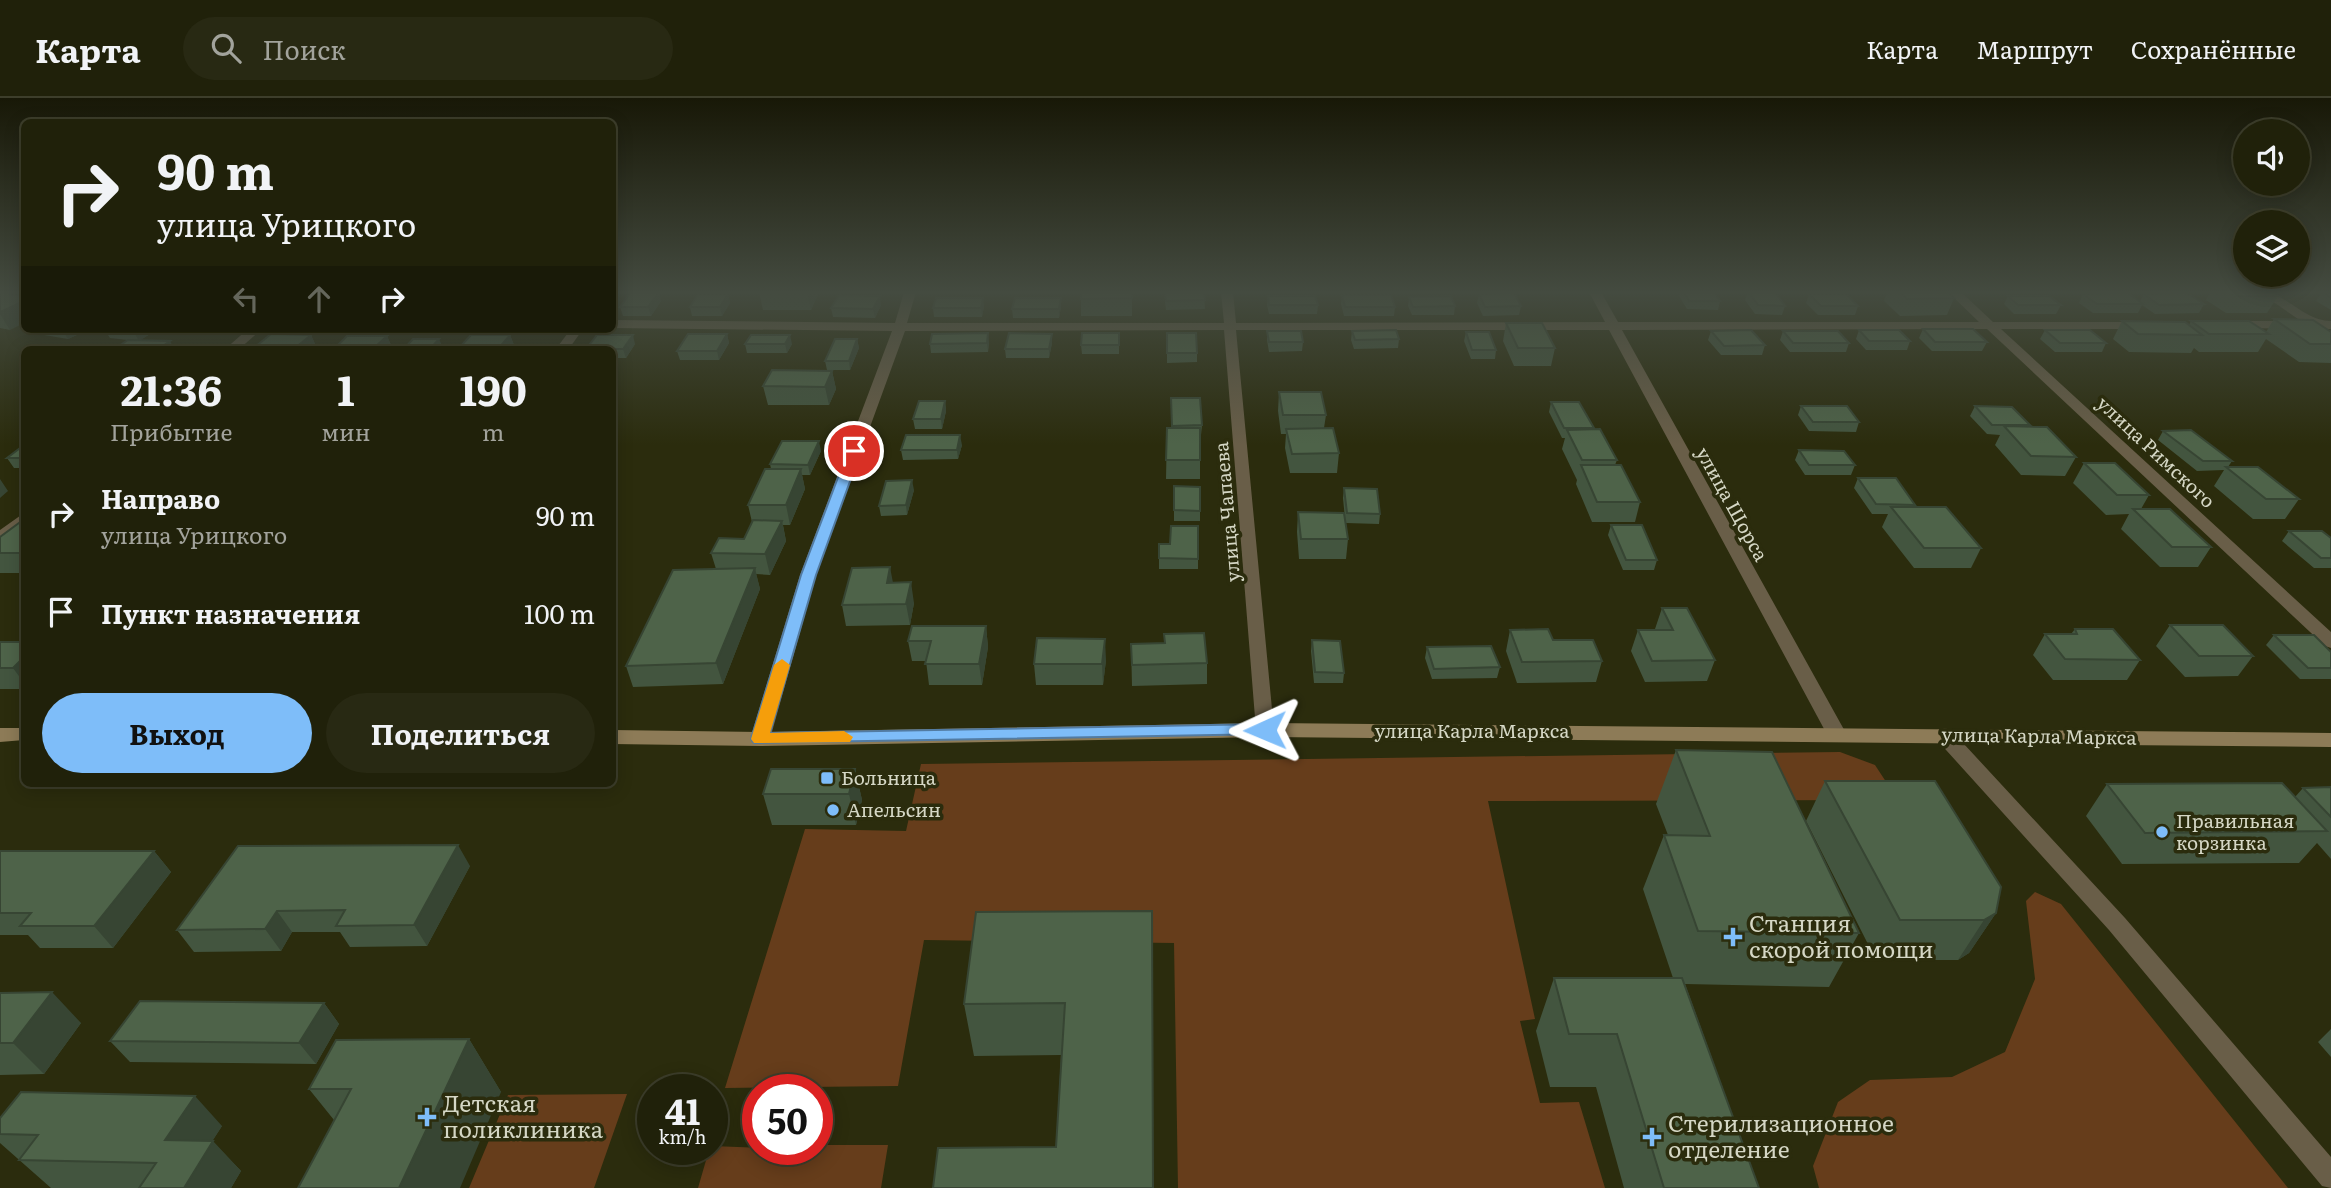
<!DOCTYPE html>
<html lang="ru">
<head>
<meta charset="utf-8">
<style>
  body { margin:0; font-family:Literata,serif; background:#282913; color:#f1f3f6; height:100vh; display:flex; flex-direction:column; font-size:26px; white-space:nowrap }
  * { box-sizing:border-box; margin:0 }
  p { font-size:23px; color:#a2a39c }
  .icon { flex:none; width:38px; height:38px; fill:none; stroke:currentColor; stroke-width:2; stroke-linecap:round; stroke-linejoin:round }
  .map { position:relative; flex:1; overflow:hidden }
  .drawer { position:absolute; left:21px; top:248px; width:595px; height:441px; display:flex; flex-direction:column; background:#20210a; border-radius:10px; box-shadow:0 4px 18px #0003,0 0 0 2px #3d3e2b }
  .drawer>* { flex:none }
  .hud { position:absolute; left:21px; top:21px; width:595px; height:214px; border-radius:10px; box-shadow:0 4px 18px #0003,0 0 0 2px #3d3e2b; background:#20210a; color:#f1f3f6; overflow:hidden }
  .buttons { position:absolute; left:2233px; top:21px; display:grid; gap:14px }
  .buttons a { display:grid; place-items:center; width:77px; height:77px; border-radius:50%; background:#20210a; box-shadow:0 4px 18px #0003,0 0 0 2px #3d3e2b; font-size:35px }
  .speed { position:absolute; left:637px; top:976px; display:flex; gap:14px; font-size:35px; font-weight:700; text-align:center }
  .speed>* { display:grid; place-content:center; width:91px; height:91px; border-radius:50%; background:#20210a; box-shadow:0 4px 18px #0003,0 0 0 2px #3d3e2b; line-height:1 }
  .speed small { font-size:18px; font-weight:400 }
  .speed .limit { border:10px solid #d22; background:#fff; color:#111 }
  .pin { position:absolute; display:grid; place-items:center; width:60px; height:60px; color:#fff; margin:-30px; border:4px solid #fff; border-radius:50%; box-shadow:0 2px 7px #0007 }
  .me { position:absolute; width:77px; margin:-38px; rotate:269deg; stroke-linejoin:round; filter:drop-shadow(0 0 5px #0008) }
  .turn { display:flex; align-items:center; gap:24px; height:147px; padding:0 21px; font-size:32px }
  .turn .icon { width:91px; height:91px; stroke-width:2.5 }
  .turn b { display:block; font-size:49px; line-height:60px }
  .lanes { display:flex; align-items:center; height:66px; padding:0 21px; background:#0003; justify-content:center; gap:35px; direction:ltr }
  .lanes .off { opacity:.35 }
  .eta { display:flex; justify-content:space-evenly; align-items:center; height:119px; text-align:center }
  .eta b { font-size:42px; font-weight:700; line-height:49px }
  .button { display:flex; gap:14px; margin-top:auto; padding:14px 21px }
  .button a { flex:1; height:80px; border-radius:42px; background:#7ebdf9; color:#111; font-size:28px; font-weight:700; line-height:80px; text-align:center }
  .button a+a { background:#282913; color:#f1f3f6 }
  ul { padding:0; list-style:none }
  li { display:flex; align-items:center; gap:21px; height:98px; padding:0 21px }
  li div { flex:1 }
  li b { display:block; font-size:26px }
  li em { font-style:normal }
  header { display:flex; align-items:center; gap:42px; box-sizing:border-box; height:98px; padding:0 35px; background:#20210a; border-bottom:2px solid #3d3e2b }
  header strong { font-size:33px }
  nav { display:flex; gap:38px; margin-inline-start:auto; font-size:24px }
  .search { width:490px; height:63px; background:#282913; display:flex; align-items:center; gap:18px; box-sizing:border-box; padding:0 24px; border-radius:38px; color:#a2a39c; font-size:26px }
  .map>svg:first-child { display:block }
</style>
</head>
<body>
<header>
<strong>Карта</strong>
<div class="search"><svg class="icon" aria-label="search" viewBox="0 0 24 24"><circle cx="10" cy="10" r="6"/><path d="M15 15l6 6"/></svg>Поиск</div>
<nav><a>Карта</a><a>Маршрут</a><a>Сохранённые</a></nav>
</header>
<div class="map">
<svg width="2331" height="1090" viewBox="0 0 2331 1090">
  <rect width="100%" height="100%" fill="#2b2c0d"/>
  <path fill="#663d1b" d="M1840,654L1875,667L1898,702L1488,703L1535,921L1520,923L1540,1005L1579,1004L1605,1090H1178L1174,845L924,842L898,988L725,990L805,731L906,733L921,666Z
    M2035,794L2061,806L2288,1090H1819L1813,1068L1838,1004L1870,982L1952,979L2005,954L2035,881L2026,803Z
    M627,996L594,1090H469L508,997Z
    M817,1047H888L881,1090H698L709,1052H712V1048L817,1052Z"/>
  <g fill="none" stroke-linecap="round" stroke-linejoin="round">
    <path fill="#695e48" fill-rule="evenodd" d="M1944,630L1951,632L2125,820L2331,1059V1090L2322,1088L2109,832L1937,642L1934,637L1937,632Z"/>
    <path fill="#695e48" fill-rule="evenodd" d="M904,194H916L907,225H1224L1221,194H1233L1236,225L1605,224L1589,194H1601L1618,224H1979L1948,194H1961L1993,224H2146V230L2142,231H2001L2331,534V550L2325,548L1987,231L1622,232L1847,637L1844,642H1830L1609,232H1236L1274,632L1272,637H1258L1256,632L1224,232L905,233L816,477L770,641L767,646H753L750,641L800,477L892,233L612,230V222L895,225Z
      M2259,194C2287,194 2303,223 2331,223V231L2229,230V224L2233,223H2301Z
      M248,231H262L238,252H224Z
      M571,231H583L568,252H555Z
      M24,415V427L0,445V432Z"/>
    <path fill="#8d7b57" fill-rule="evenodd" d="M1265,625L2331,635V649L1265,639L760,648L612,646V632L760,634Z
      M0,630H24V642L0,644Z"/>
  </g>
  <path fill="#43553f" d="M0,194L10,232L0,230Z
    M759,194H819L811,212H763Z
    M1132,194V218H1081V201Z
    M1164,194H1204L1205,211L1166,212Z
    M1680,194H1714L1720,203L1718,212L1687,211L1679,198Z
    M1748,194H1775L1785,208L1782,217L1755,216L1745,202Z
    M1887,194H1947L1954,200L1947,217L1900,218L1884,203Z
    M2210,194H2272L2278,198L2267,215H2226L2206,202Z
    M2322,194H2331V212L2316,203Z
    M728,196L730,205L722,218H692L690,209Z
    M1479,196L1521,208L1519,217L1483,218L1477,205Z
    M1809,196L1858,208L1855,217H1818L1806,205Z
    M2083,196L2140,203L2144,196L2204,206L2199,215L2155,216L2142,207L2138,215H2093L2079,205Z
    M1342,197L1395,209L1394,218H1344L1341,206Z
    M1268,198L1318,207L1317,216H1269L1267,207Z
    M2008,198L2061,207L2056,216H2014L2004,206Z
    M1409,199L1455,208L1454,217H1412L1408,208Z
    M1061,200V209L1059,220H1013L1012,211Z
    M661,203L651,218H623L620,209Z
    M881,207L875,220L833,219L831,210Z
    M984,208L982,219H934L933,210Z
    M2274,221L2331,234V265L2299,264L2266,241L2258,254H2199L2194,250L2191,255L2129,254L2113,241L2122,223L2189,227L2191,223L2266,234Z
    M1506,225L1555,250L1551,268H1514L1503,243Z
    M35,231H90L68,241L38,236Z
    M104,231L155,233L140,242H128L110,240Z
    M1923,231L1987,244L1982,253H1932L1919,240Z
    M1859,232L1910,243L1907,252H1866L1856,241Z
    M2045,232L2106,245L2102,254H2055L2040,241Z
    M1267,233L1303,244L1302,253L1269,254L1267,242Z
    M1352,233L1399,241L1398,250L1354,251L1351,242Z
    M1711,233L1765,247L1762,257H1721L1708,242Z
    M1783,233L1849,245L1846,254H1790L1780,242Z
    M1466,234L1496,252L1495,261H1471L1464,243Z
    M1119,235V256H1082L1081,247Z
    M1167,235L1197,255V264L1167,265Z
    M727,236L729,245L719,262H680L677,253Z
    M1052,236V245L1049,260H1006L1005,251Z
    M311,237L315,246L308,252H256L255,249Z
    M510,237L514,247L509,252H460L459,250Z
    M387,238L391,247L386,252H337L336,249Z
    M857,241L859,250L850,272H827L825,263Z
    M989,244L988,254L931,255L930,246Z
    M635,246L626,260H612V252L586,251Z
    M745,246H792L787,255H747Z
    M832,273L836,291L829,307H768L763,288Z
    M1279,294L1326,317L1324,330L1339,355L1337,375H1290L1285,350L1286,336H1281L1278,313Z
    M1171,300L1202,327L1201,337H1200V381H1166L1167,330H1172Z
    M945,303L946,313L942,331H915L913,321Z
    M1551,304L1594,330L1593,332L1617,362L1615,367L1640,404L1635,424H1592L1576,386L1577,382L1562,351L1565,340H1562L1549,314Z
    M1801,308L1859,324L1856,334L1809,333L1798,317Z
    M1975,308L2030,327V329L2076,359L2065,378L2021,377L1995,347L2000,337L1987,336L1970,318Z
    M2163,333L2232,363L2228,369L2299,401L2285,421H2253L2214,388L2224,372L2197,373L2158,342Z
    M24,347V370H14L7,360Z
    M962,347L958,361L903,362L901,352Z
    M1799,352L1855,367L1851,377H1805L1795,362Z
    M821,353L810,377H802L805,391L790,427H783L786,443L770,477L756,476L760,491L723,586L633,589L626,568L716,471L711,455L744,441L752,424L748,407L771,371L770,366Z
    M2084,365L2149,397L2141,411L2211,449L2198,469H2160L2121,431L2129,416L2106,417L2073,385Z
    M1858,380L1915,407L1914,409L1981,450L1971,470H1914L1882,429L1888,416H1872L1854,390Z
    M1174,388L1200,389V423H1174Z
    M1344,390L1380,416L1379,426L1346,425L1348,441L1346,461H1299L1297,434L1298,414L1345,421L1343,400Z
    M914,392L907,417L881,418L879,408Z
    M24,422V475H0V439Z
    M1611,427L1657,462L1654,472H1623L1608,437Z
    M1198,428V471H1159V446H1170Z
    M2289,433L2331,440V470H2314L2282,443Z
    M893,485L914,505L910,527L846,528L842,507Z
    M1662,510L1715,562L1707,583L1645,584L1631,553L1638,532H1656L1655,531Z
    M2170,527L2253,558L2238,578L2185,579L2156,548Z
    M986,528L988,549L982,587H929L926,563H912L908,543Z
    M2075,531L2140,562L2127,582H2053L2033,557L2045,536H2071Z
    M1510,532L1553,542L1602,563L1596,584L1517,585L1506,553Z
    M1164,536L1207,565V586L1132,588L1131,546L1164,545Z
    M2274,537L2331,554V581H2300L2266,547Z
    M1312,542L1344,575L1343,585H1314L1311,553Z
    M0,544H24V591H0Z
    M1427,549L1500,569L1497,580L1432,581L1425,560Z
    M1106,562L1103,587H1036L1034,566Z
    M1676,652L1859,835L1829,889L1685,886L1759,1090H1624L1596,989H1550L1536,933L1554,880H1673L1643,791L1664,737H1668L1656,706Z
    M855,671L862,702L856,727H772L763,696Z
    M1825,683L1996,815L1969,855L1958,862H1876L1806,723Z
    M2107,686L2295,699L2303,690L2331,689V761L2317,745L2299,765L2122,766L2086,718Z
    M0,753H154L171,774L113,850H40L28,837H0Z
    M470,768L427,848L350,849L340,834H292L281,853L194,854L177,832Z
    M1152,813L1056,1049L1061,957L974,958L964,906Z
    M0,895L81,925L44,976L0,977Z
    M324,905L339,926L316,966L130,964L110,943Z
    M2331,931V959L2318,944Z
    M469,941L501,994L334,1022L309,991Z
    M0,1020L222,1028L212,1043L241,1073L231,1090H51L0,1045Z"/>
  <path fill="#374533" d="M659,194L661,203L651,218L648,209Z
    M807,194H819L811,212Z
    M728,196L730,205L722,218L720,209Z
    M880,198L881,207L875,220L873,211Z
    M983,200L984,208L982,219L981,210Z
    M1061,200V209L1059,220V211Z
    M24,203V225L10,232L0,216V214Z
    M62,231H90L68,241Z
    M139,231H154L155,233L139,243L134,234Z
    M988,235L989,244L988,254L987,245Z
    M727,236L729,245L719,262L717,253Z
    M1052,236V245L1049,260V251Z
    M311,237L315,246L308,252H296L295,250Z
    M510,237L514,247L509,252H500L499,250Z
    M633,237L635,246L626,260L623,251Z
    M790,237L792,246L787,255L785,246Z
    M387,238L391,247L386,252H377L375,249Z
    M439,241L443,250L441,252H429Z
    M857,241L859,250L850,272L849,263Z
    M170,243L175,252H157Z
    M832,273L836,291L829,307L825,289Z
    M945,303L946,313L942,331L941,321Z
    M960,337L962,347L958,361L957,352Z
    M819,343L821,353L810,377L808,367Z
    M801,371L805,391L790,427L786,407Z
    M0,381L8,393L0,400Z
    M912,382L914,392L907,417L906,407Z
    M782,423L786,443L770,477L765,456Z
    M890,469L894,490L887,485Z
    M755,470L760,491L723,586L716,565Z
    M911,484L914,505L910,527L906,506Z
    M986,528L988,549L982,587L979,566Z
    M1105,541L1106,562L1103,587L1102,566Z
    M24,559V585L13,570Z
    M855,671L862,702L856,727L849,696Z
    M458,747L470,768L427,848L414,827Z
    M154,753L171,774L113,850L94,828Z
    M277,813L292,834L281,853L265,831Z
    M1996,815L1969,855L1958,862L1984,822Z
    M52,894L81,925L44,976L13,945Z
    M324,905L339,926L316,966L299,945Z
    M469,941L501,994L460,1090H399Z
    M195,998L222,1028L194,1072L165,1042Z
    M213,1043L241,1073L231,1090H184Z"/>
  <path fill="#4e6349" stroke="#374533" stroke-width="2" d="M0,194L24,198V203L0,214Z
    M631,194H659L648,209H620Z
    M1081,194H1132V200L1081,201Z
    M1165,194H1204L1205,202L1166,203Z
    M1684,194H1714L1720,203H1689Z
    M1749,194H1775L1785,208L1758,207Z
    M1900,194H1947L1954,200L1907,201Z
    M2229,194H2272L2278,198H2236Z
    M2322,194H2331V200Z
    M1514,195L1521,208L1485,209L1479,196Z
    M2128,195L2143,206H2097L2083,196Z
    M2187,195L2204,206L2159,207L2144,196Z
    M698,196H728L720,209H690Z
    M1809,196H1846L1858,208H1821Z
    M839,197L880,198L873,211L831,210Z
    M1342,197H1391L1395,209H1345Z
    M1268,198H1315L1318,207H1269Z
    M1451,198L1455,208L1413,209L1409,199Z
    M2008,198H2049L2061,207H2018Z
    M936,200H983L981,210H933Z
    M1015,200H1061L1059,211H1012Z
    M2274,221L2313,222L2331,234V246H2310Z
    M2122,223L2185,224L2202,237L2138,236Z
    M2191,223H2249L2269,236H2209Z
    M1506,225H1542L1555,250H1518Z
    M105,231H139L134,234Z
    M1923,231H1973L1987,244H1935Z
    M1396,232L1399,241L1355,242L1352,233Z
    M1751,232L1765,247L1724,248L1711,233Z
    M1859,232H1899L1910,243H1869Z
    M2045,232H2090L2106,245H2060Z
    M1267,233H1301L1303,244H1269Z
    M1783,233H1838L1849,245H1793Z
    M1466,234H1489L1496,252H1472Z
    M988,235L987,245L930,246L932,236Z
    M1009,235L1052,236L1049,251H1005Z
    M1082,235H1119V247H1081Z
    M1167,235H1196L1197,255H1167Z
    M271,236L311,237L295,250L255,249Z
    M688,236H727L717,253H677Z
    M471,237H510L499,250H459Z
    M597,237H633L623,251H586Z
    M751,237H790L785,246H745Z
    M347,238H387L375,249H336Z
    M413,241H439L429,252H403Z
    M835,241H857L849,263H825Z
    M128,242L170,243L157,252H113Z
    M772,272L832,273L825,289L763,288Z
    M1279,294H1321L1326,317H1283Z
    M1171,300H1200L1202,327L1172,328Z
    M919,303H945L941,321H913Z
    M1551,304H1579L1594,330H1564Z
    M1801,308H1847L1859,324H1813Z
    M1975,308L2012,309L2030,327H1992Z
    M2004,328L2047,329L2076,359L2031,358Z
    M1167,330H1200V362H1166Z
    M1333,330L1339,355L1292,356L1286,331Z
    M1600,331L1617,362H1582L1567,332Z
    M2191,332L2232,363H2203L2163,333Z
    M906,337H960L957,352H901Z
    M782,343H819L808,367L770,366Z
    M24,347V360H7Z
    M1799,352L1844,353L1855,367H1809Z
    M2084,365H2115L2149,397H2117Z
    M1581,367H1621L1640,404H1597Z
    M2226,369H2258L2299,401H2266Z
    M765,371H801L786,407H748Z
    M1858,380H1896L1915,407L1876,406Z
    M912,382L906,407L879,408L886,383Z
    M1174,388L1200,389V413L1174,412Z
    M1344,390L1377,391L1380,416L1347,415Z
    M1891,409H1946L1981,450H1924Z
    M2133,411H2170L2211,449H2172Z
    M1298,414L1344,415L1348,441H1301Z
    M23,422H24V455H0V439Z
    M753,422L782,423L765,456L711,455L719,440L744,441Z
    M1611,427H1642L1657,462H1626Z
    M1171,428H1198V461L1159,460V446H1170Z
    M2289,433H2322L2331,440V460H2321Z
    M890,469L887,485L911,484L906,506L842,507L852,470Z
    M755,470L716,565L626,568L673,472Z
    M1662,510H1687L1715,562L1652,563L1638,532H1673Z
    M2170,527H2223L2253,558H2199Z
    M912,528H986L979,566H925L931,543H908Z
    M1548,531L1553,542H1593L1602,563L1522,564L1510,532Z
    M2075,531H2113L2140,562L2065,561L2045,536H2077Z
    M1204,535L1207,565L1132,567L1131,546L1165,545L1164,536Z
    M2274,537H2314L2331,554V570H2308Z
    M1037,540L1105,541L1102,566H1034Z
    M1312,542L1340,543L1344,575L1315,574Z
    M0,544H24V559L13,570H0Z
    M1491,548L1500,569L1434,571L1427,549Z
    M1676,652L1772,654L1859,835L1698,833L1664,737L1710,738Z
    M771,671H855L849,696H763Z
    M1825,683H1935L2001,789L1996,815L1984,822H1900Z
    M2282,685L2327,733L2145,735L2107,686Z
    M2331,689V719L2303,690Z
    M458,747L414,827L336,828L345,812L277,813L265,831L177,832L238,748Z
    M0,753H154L94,828H20L31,815H0Z
    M1152,813L1153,1090H933L938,1050L1056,1049L1065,905L964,906L976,814Z
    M1554,880H1682L1759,1090H1664L1617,936H1569Z
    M52,894L13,945H0V895Z
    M140,903L324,905L299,945L110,943Z
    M469,941L399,1090H298L351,991H309L336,942Z
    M21,994L195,998L165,1042L213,1043L184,1090H139L156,1065L19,1062L38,1037L0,1036V1020Z"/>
  <linearGradient id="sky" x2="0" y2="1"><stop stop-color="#181807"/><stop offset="0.56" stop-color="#444b40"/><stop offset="1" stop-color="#444b40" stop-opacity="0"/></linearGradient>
  <rect width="2331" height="347" fill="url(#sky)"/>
  <path fill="#7ebdf9" stroke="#527ba2" stroke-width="2" d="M854,349L861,353L816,477L770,635L1265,626L1271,627L1274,632L1271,636L754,645L751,641L801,477L848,353Z"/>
  <path fill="#f59e0b" d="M782,561L790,567L770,635L844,633L853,639L850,644L754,645L751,641L774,567Z"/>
  <g fill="#7ebdf9" stroke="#2b2c0d" stroke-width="2.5">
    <rect x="820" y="673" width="14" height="14" rx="3.5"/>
    <circle cx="833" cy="712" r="7"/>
    <circle cx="2162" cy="734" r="7"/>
    <path d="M1729.5 828.5h7v7h7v7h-7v7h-7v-7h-7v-7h7z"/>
    <path d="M423.5 1008.5h7v7h7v7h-7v7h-7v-7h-7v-7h7z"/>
    <path d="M1648.5 1028.5h7v7h7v7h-7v7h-7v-7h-7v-7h7z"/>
  </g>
  <g text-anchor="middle" stroke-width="7" stroke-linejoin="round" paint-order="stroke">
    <g font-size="19" fill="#d5d7c5" stroke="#2b2c0d">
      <text transform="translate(2156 354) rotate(43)" y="7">улица Римского</text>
      <text transform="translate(1732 406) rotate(61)" y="7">улица Щорса</text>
      <text transform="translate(1227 414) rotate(-95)" y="7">улица Чапаева</text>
      <text x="1472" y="640">улица Карла Маркса</text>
      <text transform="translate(2039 638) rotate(1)" y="7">улица Карла Маркса</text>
    </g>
    <g font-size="19" fill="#d5d7c5" stroke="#2b2c0d" text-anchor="start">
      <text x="841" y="687">Больница</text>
      <text x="847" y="719">Апельсин</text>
      <text x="2176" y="730">Правильная<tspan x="2176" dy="22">корзинка</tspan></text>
    </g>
    <g font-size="23" fill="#d5d7c5" stroke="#2b2c0d" text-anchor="start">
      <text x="1749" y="834">Станция<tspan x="1749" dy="26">скорой помощи</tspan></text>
      <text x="443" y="1014">Детская<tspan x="443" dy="26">поликлиника</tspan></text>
      <text x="1668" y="1034">Стерилизационное<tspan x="1668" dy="26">отделение</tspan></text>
    </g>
  </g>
</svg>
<div class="buttons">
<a><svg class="icon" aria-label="sound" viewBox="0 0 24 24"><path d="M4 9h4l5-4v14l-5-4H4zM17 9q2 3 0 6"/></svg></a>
<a><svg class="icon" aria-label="layers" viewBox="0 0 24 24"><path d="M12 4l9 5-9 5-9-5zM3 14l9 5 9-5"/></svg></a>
</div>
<div class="speed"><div>41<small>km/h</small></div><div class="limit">50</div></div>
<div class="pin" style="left:854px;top:353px;background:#d93025"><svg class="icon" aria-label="arrive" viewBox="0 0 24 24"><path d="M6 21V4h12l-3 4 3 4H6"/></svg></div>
<svg class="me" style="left:1265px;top:632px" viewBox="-20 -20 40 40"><path d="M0-17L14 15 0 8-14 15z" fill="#7ebdf9" stroke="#fff" stroke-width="4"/></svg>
<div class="hud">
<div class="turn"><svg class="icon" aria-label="right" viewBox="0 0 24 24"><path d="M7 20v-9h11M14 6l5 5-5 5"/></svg><div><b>90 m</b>улица Урицкого</div></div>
<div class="lanes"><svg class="icon off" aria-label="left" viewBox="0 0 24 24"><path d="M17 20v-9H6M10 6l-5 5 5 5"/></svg><svg class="icon off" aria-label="ahead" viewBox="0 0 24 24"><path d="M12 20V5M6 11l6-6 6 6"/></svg><svg class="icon" aria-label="right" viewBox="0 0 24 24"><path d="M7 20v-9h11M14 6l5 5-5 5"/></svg></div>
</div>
<section class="drawer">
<div class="eta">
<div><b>21:36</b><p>Прибытие</p></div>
<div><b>1</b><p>мин</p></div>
<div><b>190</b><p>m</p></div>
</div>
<ul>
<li><svg class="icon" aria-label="right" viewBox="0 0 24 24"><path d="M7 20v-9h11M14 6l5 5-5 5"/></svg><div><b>Направо</b><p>улица Урицкого</p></div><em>90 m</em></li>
<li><svg class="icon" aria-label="arrive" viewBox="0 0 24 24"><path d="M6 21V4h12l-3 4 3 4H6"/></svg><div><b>Пункт назначения</b></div><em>100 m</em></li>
</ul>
<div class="button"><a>Выход</a><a>Поделиться</a></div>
</section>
</div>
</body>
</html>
